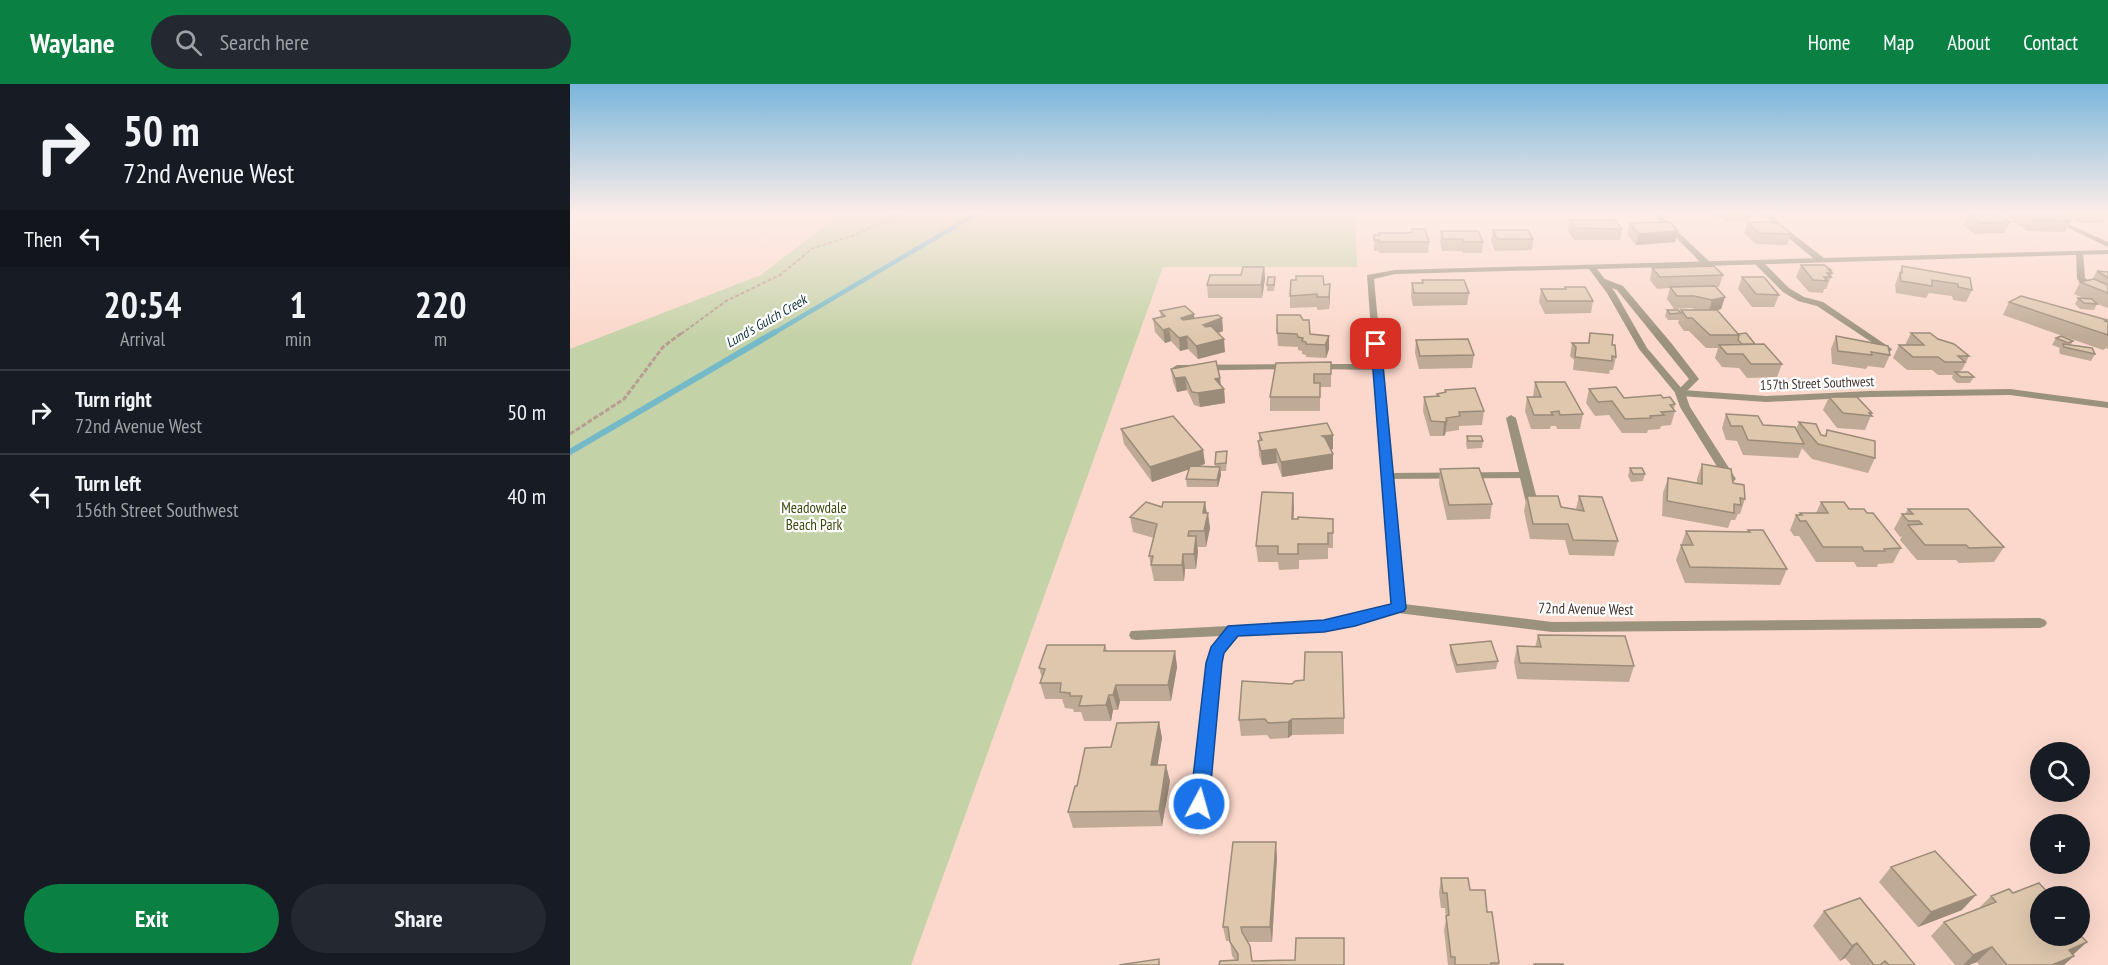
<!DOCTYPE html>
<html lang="en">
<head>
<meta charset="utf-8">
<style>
  body { margin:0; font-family:"PT Sans Narrow",sans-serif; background:#242831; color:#f1f3f6; height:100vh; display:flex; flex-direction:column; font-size:22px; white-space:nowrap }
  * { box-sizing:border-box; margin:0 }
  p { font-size:20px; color:#9ea1a6 }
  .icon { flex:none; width:33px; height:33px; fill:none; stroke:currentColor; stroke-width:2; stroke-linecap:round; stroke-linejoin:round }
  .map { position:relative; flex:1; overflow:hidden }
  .details { display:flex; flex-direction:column; background:#171b24; width:570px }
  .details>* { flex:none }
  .top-card { background:#171b24; color:#f1f3f6; overflow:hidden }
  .buttons { position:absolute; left:1460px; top:658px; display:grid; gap:12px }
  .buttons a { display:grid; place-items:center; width:60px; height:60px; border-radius:50%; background:#171b24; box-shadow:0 6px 24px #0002; font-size:30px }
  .pin { position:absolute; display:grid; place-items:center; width:51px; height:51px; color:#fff; margin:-26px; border-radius:12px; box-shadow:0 3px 9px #0006 }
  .me { position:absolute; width:66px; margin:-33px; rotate:6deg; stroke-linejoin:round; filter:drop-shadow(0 0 4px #0008) }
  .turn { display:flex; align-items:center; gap:21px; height:126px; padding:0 24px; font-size:27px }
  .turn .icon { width:78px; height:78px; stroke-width:2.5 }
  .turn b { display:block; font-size:42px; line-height:51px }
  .then { display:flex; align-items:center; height:57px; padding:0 24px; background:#0003; gap:12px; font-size:22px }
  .eta { display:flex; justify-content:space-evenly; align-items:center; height:102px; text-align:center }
  .eta b { font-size:36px; font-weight:700; line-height:42px }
  .button { display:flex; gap:12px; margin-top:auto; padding:12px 24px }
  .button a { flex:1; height:69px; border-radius:36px; background:#0b8043; color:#fff; font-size:24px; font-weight:700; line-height:69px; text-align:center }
  .button a+a { background:#242831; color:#f1f3f6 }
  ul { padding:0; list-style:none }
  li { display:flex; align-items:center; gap:18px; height:84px; padding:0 24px; border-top:2px solid #363941 }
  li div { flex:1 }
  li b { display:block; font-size:22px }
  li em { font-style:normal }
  header { display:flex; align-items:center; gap:36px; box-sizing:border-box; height:84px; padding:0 30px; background:#0b8043; color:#fff }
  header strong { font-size:28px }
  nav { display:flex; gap:33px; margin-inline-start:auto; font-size:21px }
  .search { width:420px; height:54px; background:#242831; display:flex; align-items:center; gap:15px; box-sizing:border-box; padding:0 21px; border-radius:33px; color:#9ea1a6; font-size:22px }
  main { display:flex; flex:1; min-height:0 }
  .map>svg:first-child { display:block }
</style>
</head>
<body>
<header>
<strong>Waylane</strong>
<div class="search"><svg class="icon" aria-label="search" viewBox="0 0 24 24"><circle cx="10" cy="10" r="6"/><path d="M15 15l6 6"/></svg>Search here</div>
<nav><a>Home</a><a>Map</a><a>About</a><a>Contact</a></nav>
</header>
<main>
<section class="details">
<div class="top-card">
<div class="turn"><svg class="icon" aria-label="right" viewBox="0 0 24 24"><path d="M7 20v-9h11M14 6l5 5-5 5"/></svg><div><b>50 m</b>72nd Avenue West</div></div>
<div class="then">Then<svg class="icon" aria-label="left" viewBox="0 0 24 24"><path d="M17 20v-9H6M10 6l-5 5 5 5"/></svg></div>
</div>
<div class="eta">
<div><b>20:54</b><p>Arrival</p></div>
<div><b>1</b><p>min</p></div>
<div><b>220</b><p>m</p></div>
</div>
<ul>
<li><svg class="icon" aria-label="right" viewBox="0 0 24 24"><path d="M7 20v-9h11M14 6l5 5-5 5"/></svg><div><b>Turn right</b><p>72nd Avenue West</p></div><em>50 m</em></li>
<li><svg class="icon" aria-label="left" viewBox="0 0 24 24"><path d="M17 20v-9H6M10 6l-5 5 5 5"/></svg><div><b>Turn left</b><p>156th Street Southwest</p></div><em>40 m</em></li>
</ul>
<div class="button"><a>Exit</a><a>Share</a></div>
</section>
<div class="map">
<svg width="1538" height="881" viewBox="0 0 1538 881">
  <rect width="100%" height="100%" fill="#fbd8cb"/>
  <path fill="#c4d2a7" d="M270,130H785L787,183H593L341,881H0V265L191,191Z"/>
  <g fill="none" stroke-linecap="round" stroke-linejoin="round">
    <path stroke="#74b9c7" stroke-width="4.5" d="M202,250L406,130"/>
    <path stroke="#74b9c7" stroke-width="6" d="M0,368L205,248"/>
    <path stroke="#b99d93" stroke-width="2" stroke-dasharray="4 2" stroke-linecap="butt" d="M111,250L156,217L210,191L243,164L285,151L330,130"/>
    <path stroke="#b99d93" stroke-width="3" stroke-dasharray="5 2" stroke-linecap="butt" d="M0,350L54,315L93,263L113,248"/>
    <path fill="#9b927d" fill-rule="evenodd" d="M1193,130H1200L1209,137L1210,140L1254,174V178H1248L1204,142L1203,139Z
      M1469,130H1476L1538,158V163Z
      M1086,131H1090L1140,178V182H1134L1086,133Z
      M1506,167L1513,169L1515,194L1527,203V207H1521L1507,195Z
      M1185,176H1191L1219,204L1234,213L1253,218L1322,265L1321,267H1315L1247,222L1228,217L1213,208L1185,180Z
      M1029,195H1035L1053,202L1102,260L1129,295L1115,309L1120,323L1166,395L1164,397H1156L1110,323L1105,309L1119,295L1047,206L1029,199Z
      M720,280L723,281V285L607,287L602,284L607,281Z
      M746,280H808L813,283L808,286L743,285V281Z
      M941,331L946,334L968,419L966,422H958L956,419L950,394L817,395L811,392L817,389L949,388L936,334Z"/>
    <path fill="#9b927d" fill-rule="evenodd" d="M1538,166V170L1027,185L1045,208L1077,264L1113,306L1196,312L1299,307L1440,305L1538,318V324L1440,311L1299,313L1196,318L1110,312L1107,311L1069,265L1037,209L1019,185L825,190L804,195L834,520L982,538L1470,534L1475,536L1477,539L1475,542L1470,544L982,548L828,529L785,541L754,547L667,551L654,569L651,579L636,743L633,749L627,751L621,749L618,743L637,579L640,568L651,552L566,556L561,555L559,551L561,547L754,537L821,521L797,191L825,186Z"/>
  </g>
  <path fill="#bfab95" d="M1143,130H1181L1179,136L1156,137Z
    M1398,130H1425L1440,138L1434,149L1405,150L1393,142Z
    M1439,130H1488L1501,137L1495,148L1457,147L1437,133Z
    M1493,130H1538V135H1535L1532,139H1510Z
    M1000,136L1052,145L1050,156H1004L998,147Z
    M1178,138L1221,150L1217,161L1186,160L1174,149Z
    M1060,139L1108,147L1105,158L1066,161L1057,150Z
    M842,145L859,158L858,169H809V167H804V151L838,149L842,148Z
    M923,146L963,155L962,166L925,167L921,157Z
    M871,147L913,158L912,169H893L892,167H872L870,158Z
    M1231,181L1261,186V187L1262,189L1261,193L1256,205H1254L1253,209L1239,208L1226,193Z
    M1332,182L1400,194L1402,206L1396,218L1383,216L1382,212L1359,209L1356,214L1326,209L1325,201Z
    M694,183L695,195L692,214H638L637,201Z
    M1082,184L1153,191L1149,203H1146L1155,213L1151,225L1147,226L1168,250L1212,280L1207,293L1177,294L1169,284L1152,283L1145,274L1148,264H1136L1119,247H1114L1108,239L1109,236H1098L1095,232L1097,226L1111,229V226H1129L1121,224L1104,225L1097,215L1100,204L1087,205L1080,196Z
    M1527,187L1538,188V224L1527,220L1524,226L1510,225L1505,220L1508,214H1513L1504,210L1510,198H1530L1523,194Z
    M1172,193L1209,211L1204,223H1182L1168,205Z
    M852,196L899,209L897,221L843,222L841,212L842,199H852Z
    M705,199L704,207H697V201Z
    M754,201L760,213L759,225L747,226V223L720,224V212Z
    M995,203L1023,217L1021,229L975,230L969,218L971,205H995Z
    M1439,218L1537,236L1536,238H1538V265L1536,264L1533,266L1433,231Z
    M590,227L624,235L652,234L653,247L648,249L655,268L628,275L618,265L610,267L601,257L595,259L585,248L583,235L591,233Z
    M707,249L759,252V265L756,274L736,273V271L732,270V267L728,266V263L708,262Z
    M1020,249L1042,261L1046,273L1043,286H1040L1039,290L1003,286L1004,276L1000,272L1002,259H1018Z
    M1341,249L1368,255L1399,272L1392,286H1391L1390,288L1404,293L1400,299H1387L1382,294L1383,291H1368L1362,286H1337L1323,274L1329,261H1335Z
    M1266,252L1320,271L1314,284L1298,282L1296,285L1262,280L1261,265Z
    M1486,254L1503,257L1501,261L1525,270L1521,277L1490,270L1489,266L1490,264L1482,261Z
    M846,256L904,271L902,284L849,285L845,269Z
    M761,278V303H750V327H700V313Z
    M601,285L650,294L651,302L654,305L655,319L630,323L624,321L617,306L607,308L603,298Z
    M965,298L1013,330L1010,345H987L986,342H981L980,345H961L955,327L957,313H963Z
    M1019,305L1054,314H1093L1105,320L1104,325L1105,327L1101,341L1091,342L1090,345L1078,346L1077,349H1052L1039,331L1025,332L1016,319Z
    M875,306L914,327L912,341L889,342V346L876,348L875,351L873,352H860L853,327L854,313L866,312L867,310L875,308Z
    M1259,313L1302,329L1295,346L1267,344L1253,326Z
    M1156,330L1193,341L1226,345L1229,338L1251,351L1255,352L1257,346L1305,374L1298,389L1242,375L1232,364L1228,374L1173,371L1167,357L1156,356L1152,344Z
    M551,345L633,366L635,380L628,383H645V380L657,375L656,387H651V391L648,403H617L616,395L619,385L582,398L554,360Z
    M689,349L763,351V365L761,366L763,370V385L712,393L707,379L692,381L689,371L688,357H689Z
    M897,352L913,357L912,364L897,365L896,359Z
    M1132,380L1163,399L1175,415L1170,430H1168L1165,436H1161L1158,444L1092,432L1093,409L1098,394L1127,399V395Z
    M1060,384L1075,390L1073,397L1061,398L1058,392Z
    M870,385L922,420L920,435L877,436L869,400Z
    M723,409V435H763V464H758V475L729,476V485L709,486L708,478H688L686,462Z
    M957,412L991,423L1006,425L1009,412L1048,457L1044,472L999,471L995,456L960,455L954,427Z
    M635,418L640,444L636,463H627L628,467L626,485H615L614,497H584L579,472L584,454L563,448L560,433L592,423Z
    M1251,418L1279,425L1331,464L1323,479L1308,480L1307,483H1287L1284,478H1246L1229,452H1224L1220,446L1226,431H1229L1230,429H1246Z
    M1338,425L1434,463L1424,478L1389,479L1386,476H1347L1330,456L1332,452L1330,453L1324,445L1332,430H1335Z
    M1178,446L1217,485L1210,501L1115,499L1106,476L1116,447L1177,448Z
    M968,551L1064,582L1059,598L947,595L944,578L947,562L965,563Z
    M535,561L537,567H605L607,583L601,617H550L548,626H543L541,637H514L511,628H504L503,625L495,624L492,615H475L470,599L472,594L469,584Z
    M880,561L928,577L926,585L886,589L880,569Z
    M774,634V650L722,651L718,654L700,655L697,651L671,652L669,636Z
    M589,638L592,654L587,681L600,697L592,742L503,744L498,728L507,702L541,663Z
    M707,773L702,858H677L682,877L665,876L662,872L660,857H656L653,843Z
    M1321,783L1392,826L1348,843L1309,798Z
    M871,794L900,806L917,828L929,879L928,881H878L874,846L876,836L875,824H871L869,809Z
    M1443,809L1470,813L1517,858L1503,871L1494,881H1409L1407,878L1399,881H1385L1361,852L1374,838L1409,824L1421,812Z
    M1254,827L1345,881H1281L1275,874L1270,877L1243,842Z"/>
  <path fill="#9b8b79" d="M1108,147L1105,158L1066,161L1069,150Z
    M694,183L695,195L692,214L691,201Z
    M760,200V213L759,225V213Z
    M1155,213L1151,225L1139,228L1142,216Z
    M624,230L625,243L612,247L611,234Z
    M652,234L653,247L635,254L633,241Z
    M599,244L601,257L595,259L593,246Z
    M617,252L618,265L610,267L609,254Z
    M759,252V265L756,274L755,261Z
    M654,255L655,268L628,275L626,262Z
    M615,293L617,306L607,308L605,294Z
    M650,294L651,305H654L655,319L630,323L628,309L645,295Z
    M877,337L875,351L873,352L874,338Z
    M763,351V365L752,367V352Z
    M706,365L707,379L692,381L691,367Z
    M633,366L635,380L582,398L580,383Z
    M763,370V385L712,393L711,378Z
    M650,383L651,391L648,403L647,396Z
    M723,409L724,424L723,451L722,435Z
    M635,418L637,433L638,429L640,444L636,463L633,429Z
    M626,452L628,467L626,485L624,470Z
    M613,470L615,485L614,497L612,481Z
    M605,567L607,583L601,617L598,601Z
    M546,601L550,617L548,626L543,611Z
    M539,611L543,626L541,637L536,621Z
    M722,635V651L718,654V638Z
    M589,638L592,654L585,697L581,681Z
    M596,681L600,697L592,742L589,727Z
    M706,758L707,773L702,858L700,843Z
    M1406,811L1392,826L1348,843L1361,828Z
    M1517,858L1500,873L1499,866Z
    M1287,859L1275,874L1270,877L1282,862Z
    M1422,863L1407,878L1399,881H1393L1403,871Z
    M1504,872L1494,881H1482Z"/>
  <path fill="#dec7ad" stroke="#9b8b79" stroke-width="1.5" d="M1406,130H1425L1440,138L1410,139L1398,132L1408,131Z
    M1454,130H1488L1501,137L1463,136Z
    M1000,136H1045L1052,145L1006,144Z
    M1100,138L1108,147L1069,150L1060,139Z
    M1178,138H1200L1210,140L1221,150L1189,149Z
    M842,145H855L859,158H809V156H804V151H810L809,149H838L842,148Z
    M923,146H958L963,155H927Z
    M871,147H908L913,158H894L893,155H873Z
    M1231,181H1254L1261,186H1259L1262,189H1257L1261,193H1254L1257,197L1243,196Z
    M1144,182L1153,191L1090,193L1082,184Z
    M1332,182L1400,194L1402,206L1388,203V200L1362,196V202L1331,197L1330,189H1332Z
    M673,183H694L691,201H637L640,191H671Z
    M1527,187L1538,188V194Z
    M726,192H753L754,201L760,200L759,213H747V210L720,212L721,196H726Z
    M698,193H705L704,201H697Z
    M1172,193H1194L1209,211L1186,210Z
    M1524,195L1538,201V209L1510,198Z
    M852,196H894L899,209H844L842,199H853Z
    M1145,202L1155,213L1142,216L1124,212H1107L1100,203Z
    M995,203H1015L1023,217H977L971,205H996Z
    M1451,212L1537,236L1535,237L1538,238V251L1439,218Z
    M1508,214L1522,215L1527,220L1514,219Z
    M615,222L624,230L611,234L613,236L648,231L652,234L633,241L636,243L641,242L654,255L626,262L617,252L609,254L599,244L593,246L583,235L595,232L590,227Z
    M1097,226H1108L1111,229L1100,230Z
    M1111,226H1147L1169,251H1140L1122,234H1117Z
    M707,231H730L733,236H739L740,250L759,252L755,261L736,260V258L732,257L733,254L728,253L727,250L707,249Z
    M1020,249L1043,251L1042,261H1045L1046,273L1042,272V277L1005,273L1006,263L1002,259H1019Z
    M1176,249L1185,260H1172L1168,256L1169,251L1168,250Z
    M1341,249H1360L1368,255L1384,260L1399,272H1388L1395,278H1375L1368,273H1343L1329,261H1354Z
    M1266,252L1318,262L1320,271L1301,268L1302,271L1268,267Z
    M1491,252L1503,257L1498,259L1486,254Z
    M898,255L904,271L850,272L846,256Z
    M1194,260L1212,280H1181L1173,270H1157L1149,261Z
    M1493,260L1522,264L1525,270L1494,263Z
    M646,277L650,294L645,295L654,305L628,309L622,308L615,293L605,294L601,285Z
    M761,278V290H744V299H750V313H700L706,279Z
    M1385,288H1398L1404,293H1391Z
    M965,298H995L1013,330L990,331L989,327L981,328L983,331H964L957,313H971Z
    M1046,303L1054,314L1091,311L1093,314L1100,313L1105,320L1100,321L1105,327L1091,328L1094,331L1080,332L1081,334L1055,335L1042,317L1028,318L1019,305Z
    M905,304L914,327L889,328L890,332L876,334L877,337L874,338L861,337L854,313L869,312L867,310L876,308L875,306Z
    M1259,313H1287L1302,329H1299L1302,332L1273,329Z
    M1156,330L1188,332L1193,341L1225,343L1234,360L1178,356L1172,342H1161Z
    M603,332L633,366L580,383L551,345Z
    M1229,338L1246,340L1251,351L1256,352L1257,346L1305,357V374L1248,360Z
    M757,339L763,351L752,352L755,354L763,370L711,378L706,365L691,367L688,357L692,356L689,349Z
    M897,352H911L913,357H898Z
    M657,367L656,379L645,380L646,368Z
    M1132,380L1161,385L1163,399L1174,401L1175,415L1170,414L1171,421L1164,420V429L1097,417L1098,394L1132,400Z
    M620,382L650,383L647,396L616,395Z
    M909,384L922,420L879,421L870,385Z
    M1060,384H1072L1075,390H1063Z
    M692,408L723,409L722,435H728V433L763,435V449H758V460H728V470H708V462H686Z
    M957,412H988L991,423L1014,427L1009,412L1032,413L1048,457L1003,456L998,440H963Z
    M576,418L592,423L593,418H635L633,429H638L634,447H619L618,452H626L624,470H613L612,481H581L583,472H579L587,440L560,433Z
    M1251,418H1274L1279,425H1294L1297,429H1303L1331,464L1314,465L1315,467H1294L1292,463H1253L1236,437H1230L1226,431H1232L1230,429H1258Z
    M1338,425H1398L1434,463L1399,464L1396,461H1355L1338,441L1352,440L1349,437H1338L1332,430H1343Z
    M1178,446H1193L1217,485L1120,483L1111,461H1123L1116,447L1180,448Z
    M968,551L1055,552L1064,582L950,579L947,562L971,563Z
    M921,557L928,577L887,581L880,561Z
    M477,561H535L534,567H605L598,601H546L543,611H539L536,621L509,622L512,612H500V609L490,608L491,599H470L475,585L469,584Z
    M735,568H772L774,634L722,635L718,638L698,639L695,635L669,636L672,597L722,600L725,597L734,596Z
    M589,638L581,681H596L589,727L498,728L505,702H507L515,664L541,663L547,639Z
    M663,758H706L700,843H671L672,848L680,862L682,877L725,876L726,854H774V881H649L650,877L668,876V870L660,858L658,843H653Z
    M1365,767L1406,811L1361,828L1321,783Z
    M871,794H898L900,806H915L917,828H922L929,879H921V881H885V873H881L876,832L879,831L877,809H873Z
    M1469,799L1482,813H1470V852H1509V850L1517,858L1499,866L1504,872L1482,881H1437L1422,863L1403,871L1374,838L1426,818L1421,812L1439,805L1443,809Z
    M1290,814L1345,881H1319L1315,877L1310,881H1304L1287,859L1282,862L1254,827Z
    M589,875V881H549Z
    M964,880H993V881H964Z"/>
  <linearGradient id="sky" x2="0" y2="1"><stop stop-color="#79b6db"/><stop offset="0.51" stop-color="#fdede8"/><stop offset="1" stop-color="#fdede8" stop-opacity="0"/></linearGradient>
  <rect width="1538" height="253" fill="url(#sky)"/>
  <path fill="#1a73e8" stroke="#114b97" stroke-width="1.5" d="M806,257L811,260L836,524L834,527L785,542L754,548L668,552L654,569L652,579L639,720L636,726L629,728L622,726L620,720L636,579L641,563L658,542L754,536L821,520L801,260Z"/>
  <g text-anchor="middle" stroke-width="4.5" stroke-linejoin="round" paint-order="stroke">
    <g font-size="14" font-style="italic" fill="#12343b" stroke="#fff">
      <text transform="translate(196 237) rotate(-30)" y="5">Lund's Gulch Creek</text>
    </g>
    <g font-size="14" fill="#41332e" stroke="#fff">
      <text transform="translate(1247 299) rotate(-2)" y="5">157th Street Southwest</text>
    </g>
    <g font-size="15" fill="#3b480e" stroke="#fff">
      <text x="244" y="429">Meadowdale<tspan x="244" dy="17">Beach Park</tspan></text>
    </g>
    <g font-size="15" fill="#41332e" stroke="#fff">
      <text transform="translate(1016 525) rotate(1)" y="5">72nd Avenue West</text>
    </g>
  </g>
</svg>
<div class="buttons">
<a><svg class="icon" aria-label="search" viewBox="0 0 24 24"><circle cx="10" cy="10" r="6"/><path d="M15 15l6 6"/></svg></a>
<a>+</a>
<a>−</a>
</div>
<div class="pin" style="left:806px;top:260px;background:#d93025"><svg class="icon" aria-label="arrive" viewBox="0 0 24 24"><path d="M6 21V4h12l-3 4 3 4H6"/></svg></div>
<svg class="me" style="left:629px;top:720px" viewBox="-20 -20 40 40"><circle r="17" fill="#1a73e8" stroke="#fff" stroke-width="3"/><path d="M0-11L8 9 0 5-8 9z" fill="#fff"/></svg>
</div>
</main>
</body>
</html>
